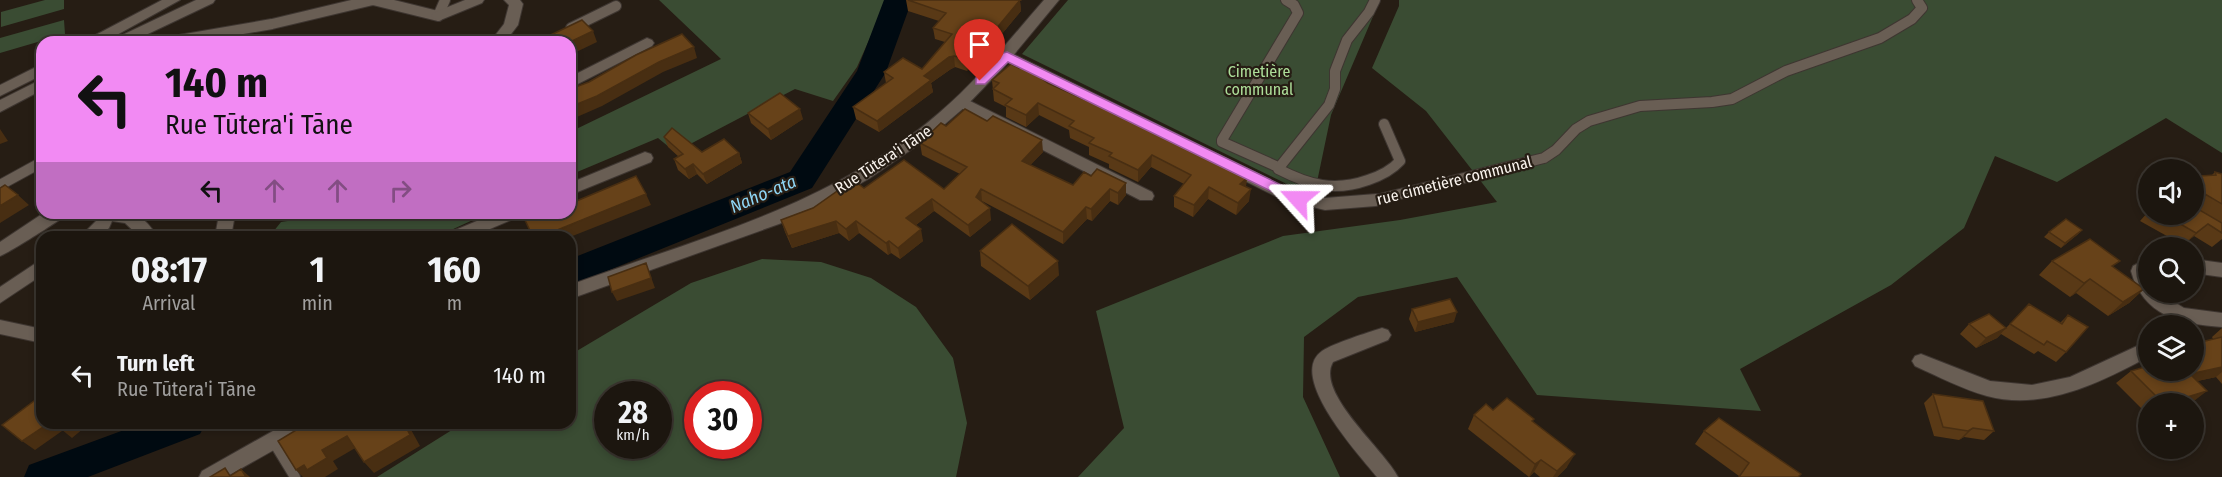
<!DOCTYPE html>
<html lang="en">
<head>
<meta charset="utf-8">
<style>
  body { margin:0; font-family:"Fira Sans Condensed",sans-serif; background:#251f18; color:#f1f3f6; height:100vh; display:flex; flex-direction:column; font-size:22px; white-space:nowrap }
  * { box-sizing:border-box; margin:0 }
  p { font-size:20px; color:#a09f9e }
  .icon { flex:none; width:33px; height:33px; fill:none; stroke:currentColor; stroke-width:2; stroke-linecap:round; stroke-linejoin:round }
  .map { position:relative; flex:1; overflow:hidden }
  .panel { position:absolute; left:36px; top:231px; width:540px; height:198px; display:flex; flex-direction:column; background:#1c160f; border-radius:18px; box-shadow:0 3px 9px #0003,0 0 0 2px #3a352f }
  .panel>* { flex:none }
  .guide { position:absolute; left:36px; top:36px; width:540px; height:183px; border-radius:18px; box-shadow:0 3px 9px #0003,0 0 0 2px #3a352f; background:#f28af3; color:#111; overflow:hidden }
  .tools { position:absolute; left:2138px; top:159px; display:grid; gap:12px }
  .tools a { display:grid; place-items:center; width:66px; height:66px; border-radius:50%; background:#1c160f; box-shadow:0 3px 9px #0003,0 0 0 2px #3a352f; font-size:30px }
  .speed { position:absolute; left:594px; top:381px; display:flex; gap:12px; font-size:30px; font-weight:700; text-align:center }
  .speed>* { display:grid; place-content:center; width:78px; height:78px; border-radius:50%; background:#1c160f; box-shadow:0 3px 9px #0003,0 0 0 2px #3a352f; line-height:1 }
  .speed small { font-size:15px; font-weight:400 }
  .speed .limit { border:9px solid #d22; background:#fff; color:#111 }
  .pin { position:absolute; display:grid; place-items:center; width:51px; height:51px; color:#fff; margin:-62px -26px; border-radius:50% 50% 50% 0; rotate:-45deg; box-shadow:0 0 6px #0007 }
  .pin .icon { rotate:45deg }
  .me { position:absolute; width:66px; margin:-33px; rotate:294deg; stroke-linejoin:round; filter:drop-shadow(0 0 4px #0008) }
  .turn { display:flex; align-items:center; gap:21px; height:126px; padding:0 30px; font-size:27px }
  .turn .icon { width:78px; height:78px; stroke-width:2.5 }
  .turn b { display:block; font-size:42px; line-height:51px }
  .lanes { display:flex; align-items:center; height:57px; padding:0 30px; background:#0003; justify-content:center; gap:30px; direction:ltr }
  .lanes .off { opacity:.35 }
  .eta { display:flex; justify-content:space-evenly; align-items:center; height:102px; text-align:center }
  .eta b { font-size:36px; font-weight:700; line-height:42px }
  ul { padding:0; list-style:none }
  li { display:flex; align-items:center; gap:18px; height:84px; padding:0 30px }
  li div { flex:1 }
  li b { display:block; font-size:22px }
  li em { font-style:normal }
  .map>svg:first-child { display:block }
</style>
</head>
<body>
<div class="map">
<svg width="2222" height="477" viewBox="0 0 2222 477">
  <rect width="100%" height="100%" fill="#261d14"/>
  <path fill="#3a4c33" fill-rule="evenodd" d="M45,0H64V9L1,27V12Z
    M659,0H887L857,67L833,101L795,89L675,152L658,138L570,175V132L721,59Z
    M1068,0H1380L1331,115L1317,182L1297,189L1022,54Z
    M1399,0H2222V153L2166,118L2057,182L1995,156L1964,228L1891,285L1740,369L1761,411L1537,395L1457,277L1358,297L1304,337L1303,397L1340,477H1078L1124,428L1096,311L1283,236L1400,220L1497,202L1426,111L1372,68L1399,6Z
    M64,20L65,34L0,53V38Z
    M340,213H488L436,237H269L281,222Z
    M762,259L821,262L871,278L916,307L953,358L967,423L956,477H377L463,423H570V355L691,283ZM658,394V446H608V394ZM748,394V446H698V394Z"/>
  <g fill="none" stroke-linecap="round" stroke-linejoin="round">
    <path fill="#000a11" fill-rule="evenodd" d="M884,0H912L886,72L812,188L570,286V259L790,172L857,71Z
      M143,423H206L200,434L88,477H24L29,465Z"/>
    <g stroke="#3e3631" stroke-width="12">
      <path id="service" d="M1375,0L1369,12L1347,40L1335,71V89L1329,105L1278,169C1309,185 1334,192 1368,180C1380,176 1391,171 1400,161L1384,124
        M571,28L616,6
        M168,42L272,24L373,0L438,16L445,0
        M1278,167L1222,142V140L1298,13L1294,5L1286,0
        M0,185L42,162
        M1376,200L1544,158L1556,150L1576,129L1589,121L1640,106L1712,102L1732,99L1786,71L1880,38L1912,19L1922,8L1917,0
        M273,441L295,477"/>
    </g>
    <g stroke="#3e3631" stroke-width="2">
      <path id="minor" d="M162,0H180L104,42H86L88,39Z
        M196,0H215L213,3L131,42H112L114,39Z
        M465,0H484L482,3L443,19L438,21L431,16L433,13Z
        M504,0H520L523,4L518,25L505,42H490L504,24L509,5Z
        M647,38L652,40L654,43L652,46L570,88V77Z
        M1007,51L1293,191L1325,198L1376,194L1382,196L1384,200L1382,204L1376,206L1325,210L1283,200L1002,59L1000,56Z
        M42,64V75L0,96V85Z
        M42,79V90L0,112V100Z
        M962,97L1152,192L1154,196L1152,200H1140L957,106L955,102Z
        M645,152L651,154L653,158L651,162L570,195V183Z
        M68,213C66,217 7,254 0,256V242L42,214Z
        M98,213C126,213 142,209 157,237H140L125,223L112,221L109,228L99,237H80L96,221Z
        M215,213H231L234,220L231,237H215L218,220Z
        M496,213H520L518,217L471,237H446L448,233Z
        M2148,258V292H2158L2184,308L2222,313V327C2180,324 2143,316 2131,271L2133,266Z
        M42,259V275L0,303V287Z
        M2193,259L2222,263V277L2193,273Z
        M0,320L42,329V343L0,334Z
        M1382,328L1388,330L1391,335L1388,340L1333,362C1315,393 1385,450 1398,477H1377C1360,456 1286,376 1322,351C1334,343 1367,333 1382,328Z
        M2148,341V357C2099,383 2044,411 1987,396C1962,389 1939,377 1915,366L1912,361L1915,356L1921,354L1990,381L2032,385L2070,377Z"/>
    </g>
    <g stroke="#3e3631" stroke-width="2">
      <path id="tertiary" d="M1044,0H1059L1002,69L966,106L931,136L870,178L828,202L779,224L570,299V285C701,237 830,207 939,113C979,79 1010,39 1044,0Z
        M287,423H313L311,429L226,477H199L202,471Z"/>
    </g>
    <use href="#service" stroke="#695e54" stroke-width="10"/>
    <use href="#minor" fill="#695e54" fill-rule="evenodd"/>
    <use href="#tertiary" fill="#695e54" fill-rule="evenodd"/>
  </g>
  <path fill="#593916" d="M906,0H1022L1020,1L1021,11L992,46L988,45L967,71L955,67L951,69L931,83L933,92L879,132L856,119L853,107L886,83L884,72L922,69L945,42L935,39L933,28L939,21L908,11Z
    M1019,68L1045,73L1046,81L1048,83L1132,120L1247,178L1246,186L1249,201L1236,215L1208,199L1193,217L1174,207V196L1184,184L1151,167L1138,182L1109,168V164L1089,155V147L1070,138L1069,130L1039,115L1026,127L1006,117V107L994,101L992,80Z
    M748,113L803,119L771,140L751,123Z
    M946,126L1043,152L1030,165L1073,185L1091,176L1126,183V195L1118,205L1110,201L1092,221L1087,219L1063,244L982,201L991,220L970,237L934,211L916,225L923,241L900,259L891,253L888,255L859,233L849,241L839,233L792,248L785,232L781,220L864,188L944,189L960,174L922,155L920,143Z
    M664,137L702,152L739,153L742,163L707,184L697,174L689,179L678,170L674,159L679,157L668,147Z
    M2215,172L2222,174V239L2212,247L2194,236L2183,245L2140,221L2148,212V214H2193V180L2211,176Z
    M2082,230L2077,235L2061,248L2044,237L2049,232Z
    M980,251L1059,275L1030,300L981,266Z
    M2052,261L2113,268L2144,289L2129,303L2108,316L2076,293L2070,297L2039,275Z
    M2029,304L2060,323L2068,315L2066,352L2056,362L2038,351L2034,354L2001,334L1997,338L1976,348L1960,334L1969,324L2006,328Z
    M1412,309L1454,322L1415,332L1409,319Z
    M2222,328V384L2216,377L2197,381L2192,403L2148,404V415L2116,383L2131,371L2193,370V346L2197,343L2213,339L2212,337Z
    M1933,394L1994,431L1984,440L1964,437L1959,440L1934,436L1924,403Z
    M1493,410L1532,422L1567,467L1557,477H1540L1534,472L1529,477L1468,429L1474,415Z
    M1704,431L1798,477L1739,476L1695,444Z"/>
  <path fill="#482e12" d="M1013,0H1022L1020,1L1021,11L992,46L991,35Z
    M593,31L597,42L570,55V42Z
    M987,33L988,45L967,71L966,59Z
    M694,47L697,58L663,72L602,106L570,120V107L659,62Z
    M954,56L955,67L951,69L931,83L933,92L879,132L877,121L924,76L949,57Z
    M1045,73L1046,85L1041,78Z
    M1038,103L1039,115L1026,127V115Z
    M800,109L803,119L771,140L768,129Z
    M0,129L8,141L0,144Z
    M1042,140L1043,152L1023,173L1022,161Z
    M739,153L742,163L707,184L703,174Z
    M1152,155L1151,167L1138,182V170Z
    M693,164L697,174L689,179L685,169Z
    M1247,178L1245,190L1240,184Z
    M1126,183V195L1118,205V193Z
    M1209,187L1208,199L1193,217L1194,205Z
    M981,189L982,201L977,209L976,197Z
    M1110,189V201L1092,221L1091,209Z
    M1251,189L1249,201L1236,215L1238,203Z
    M646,194L651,205L570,237H540Z
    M18,195L29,205L0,223V206Z
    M932,199L934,211L909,230L906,218Z
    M1086,207L1087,219L1063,244V232Z
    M990,208L991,220L970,237L968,225Z
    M836,221L839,233L792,248L788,236Z
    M856,221L859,233L849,241L846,229Z
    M2208,224L2194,236L2183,245L2196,233Z
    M921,229L923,241L900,259L898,248Z
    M2082,230L2077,235L2061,248L2065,243Z
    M889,241L891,253L888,255L886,243Z
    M1058,261L1059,275L1030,300L1028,286Z
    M646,263L655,288L617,301L612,292Z
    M2090,279L2076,293L2070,297L2084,283Z
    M2144,289L2129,303L2108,316L2123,302Z
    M1457,312L1454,322L1415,332L1418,322Z
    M2006,328L1997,338L1976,348L1986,338Z
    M2222,367V372L2216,377L2175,386L2190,374Z
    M2207,391L2190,404H2166Z
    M49,423H52L62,431L35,450L22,441Z
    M67,423H90L72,438L61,429Z
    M404,423H413L409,426L420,446L374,473L364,462Z
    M1973,428L1964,437L1959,440L1968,431Z
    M347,436L357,447L333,461L338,469L325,477H303L296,470L322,450Z
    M1575,454L1567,467L1557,477H1553L1557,471Z
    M1541,460L1534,472L1529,477L1535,464Z
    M241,469L250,477H246Z"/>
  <path fill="#674219" stroke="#482e12" stroke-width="1.5" d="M908,0H1020L991,35L987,33L966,59L954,56L949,57L924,76L931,80L877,121L853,107L893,78L884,72L903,58L922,69L952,34L933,28L946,13Z
    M582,20L593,31L570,42H536Z
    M682,34L694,47L659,62L597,96L570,107V89L589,82L636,55Z
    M1024,63L1045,73L1041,78L1048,83L1092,103L1099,100L1132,117L1130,119L1247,178L1240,184L1251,189L1238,203L1209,187L1194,205L1174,196L1191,175L1152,155L1138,170L1109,156L1112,153L1089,143L1094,138L1069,126L1074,121L1038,103L1026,115L1005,105L1012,99L993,89L999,83L992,80L1011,64L1019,68Z
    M780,93L800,109L768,129L748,113Z
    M965,109L987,121L993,116L1042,140L1022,161L1073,185L1084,172L1091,176L1097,169L1126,183L1118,193L1110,189L1091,209L1086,207L1063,232L981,189L976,197L990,208L968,225L932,199L906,218L921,229L898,248L889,241L886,243L856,221L846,229L836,221L788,236L781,220L813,208L853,180L864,188L904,160L944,189L967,167L920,143L941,123L946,126Z
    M672,128L702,152L724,139L739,153L703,174L693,164L685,169L674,159L683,154L664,137Z
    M2215,172L2222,174V204L2205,194L2204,199H2195L2193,202V180L2199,176L2216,175Z
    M636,176L646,194L540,237H533L525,220L540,213H570V200H572L574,202Z
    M5,185L18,195L0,206V188Z
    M2193,203L2196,208L2222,223V233L2208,224L2196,233L2163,214H2193Z
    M2066,219L2082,230L2065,243L2049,232Z
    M1012,224L1058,261L1028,286L980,251Z
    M2090,239L2120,261L2112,266L2144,289L2123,302L2090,279L2084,283L2052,261Z
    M646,263L651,278L612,292L608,277Z
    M1450,299L1457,312L1418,322L1412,309Z
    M2029,304L2062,324L2068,315L2088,327L2066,352L2047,341L2044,345L2010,324Z
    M1989,314L2006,328L1986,338L1969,324Z
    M2222,337V367L2190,374L2207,391L2164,404L2131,371L2148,366V370H2193V352L2203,349L2197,343Z
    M1933,394L1983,401L1994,431L1973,428L1968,431L1943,427Z
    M42,395V423H49L22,441L2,425Z
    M1507,398L1534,419L1532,421L1575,454L1557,471L1541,460L1535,464L1474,415L1486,404L1493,410Z
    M1719,418L1801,474L1798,477H1739L1749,463L1704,431Z
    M52,423H67L61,429Z
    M314,423H404L410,435L364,462L347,436L322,450L327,458L307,470L304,465L296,470L278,441L306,424L308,427Z
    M225,468L230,476L241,469L246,477H210Z"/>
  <path fill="#f28af3" stroke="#9d5a9e" stroke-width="1.5" d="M1007,52L1302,195L1304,199L1298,204L1293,202L1008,62L985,84H976V78L1003,53Z"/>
  <g text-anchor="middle" stroke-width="4.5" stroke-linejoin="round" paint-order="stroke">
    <g font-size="16" fill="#adde99" stroke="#261d14">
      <text x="1259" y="77">Cimetière<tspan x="1259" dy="18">communal</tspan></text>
    </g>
    <g font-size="16" fill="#f9f3ed" stroke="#261d14">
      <text transform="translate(883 159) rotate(-33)" y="6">Rue Tūtera'i Tāne</text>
      <text transform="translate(1454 180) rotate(-14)" y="6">rue cimetière communal</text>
    </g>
    <g font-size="18" font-style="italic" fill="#8fd7f6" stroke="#261d14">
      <text transform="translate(763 194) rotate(-23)" y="6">Naho-ata</text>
    </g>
  </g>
</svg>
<div class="tools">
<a><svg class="icon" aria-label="sound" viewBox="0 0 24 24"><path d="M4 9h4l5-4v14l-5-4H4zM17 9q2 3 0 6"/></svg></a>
<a><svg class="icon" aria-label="search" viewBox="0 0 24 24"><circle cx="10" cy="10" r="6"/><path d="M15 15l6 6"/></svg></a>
<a><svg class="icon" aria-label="layers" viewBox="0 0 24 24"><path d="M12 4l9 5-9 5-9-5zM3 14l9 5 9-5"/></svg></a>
<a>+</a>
</div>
<div class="speed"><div>28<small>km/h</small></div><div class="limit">30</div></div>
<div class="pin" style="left:980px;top:81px;background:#d93025"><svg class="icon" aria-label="arrive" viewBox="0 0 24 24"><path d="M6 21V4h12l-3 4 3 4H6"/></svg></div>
<svg class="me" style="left:1298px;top:199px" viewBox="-20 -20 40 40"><path d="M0-17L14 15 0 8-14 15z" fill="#f28af3" stroke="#fff" stroke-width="4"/></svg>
<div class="guide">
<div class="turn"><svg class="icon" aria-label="left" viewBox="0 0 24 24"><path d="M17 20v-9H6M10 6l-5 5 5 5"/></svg><div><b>140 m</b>Rue Tūtera'i Tāne</div></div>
<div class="lanes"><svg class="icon" aria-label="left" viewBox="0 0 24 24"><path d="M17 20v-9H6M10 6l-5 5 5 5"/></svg><svg class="icon off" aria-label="ahead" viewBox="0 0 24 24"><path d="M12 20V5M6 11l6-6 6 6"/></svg><svg class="icon off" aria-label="ahead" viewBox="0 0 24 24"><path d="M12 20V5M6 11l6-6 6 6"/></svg><svg class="icon off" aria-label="right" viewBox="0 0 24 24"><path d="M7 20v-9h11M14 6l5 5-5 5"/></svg></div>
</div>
<section class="panel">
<div class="eta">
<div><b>08:17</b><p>Arrival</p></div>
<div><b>1</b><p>min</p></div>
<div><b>160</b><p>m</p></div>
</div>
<ul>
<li><svg class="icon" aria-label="left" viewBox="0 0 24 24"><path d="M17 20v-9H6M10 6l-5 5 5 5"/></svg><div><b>Turn left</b><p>Rue Tūtera'i Tāne</p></div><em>140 m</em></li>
</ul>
</section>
</div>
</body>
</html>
